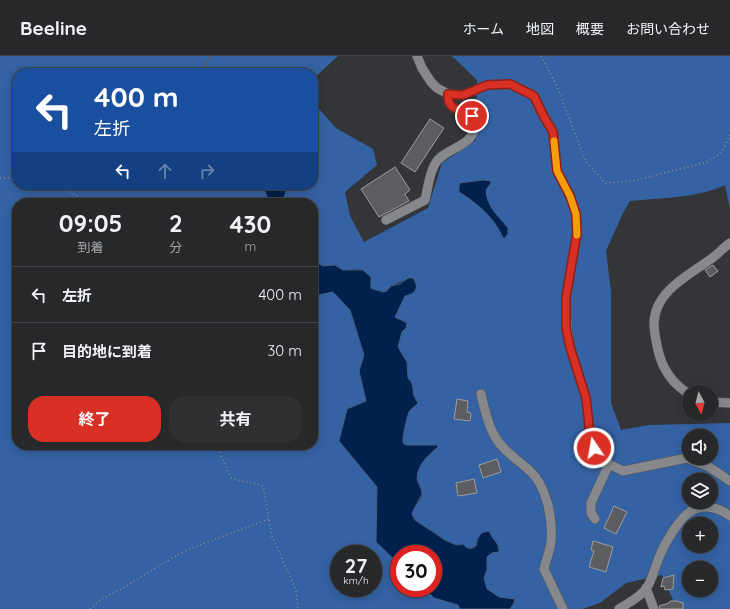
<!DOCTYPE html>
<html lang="ja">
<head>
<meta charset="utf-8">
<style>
  body { margin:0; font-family:Quicksand,"Noto Sans JP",sans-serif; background:#2e3032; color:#f1f3f6; height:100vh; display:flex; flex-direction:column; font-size:15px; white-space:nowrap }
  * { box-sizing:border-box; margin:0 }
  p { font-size:13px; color:#a4a6a8 }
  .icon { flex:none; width:22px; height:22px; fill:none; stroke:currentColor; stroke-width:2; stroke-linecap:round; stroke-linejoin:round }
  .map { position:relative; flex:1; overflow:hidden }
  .drawer { position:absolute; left:12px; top:142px; width:306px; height:252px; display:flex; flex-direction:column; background:#26282a; border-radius:16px; box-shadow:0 2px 10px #0003,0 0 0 1px #424447 }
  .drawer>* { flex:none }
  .hud { position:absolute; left:12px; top:12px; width:306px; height:122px; border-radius:16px; box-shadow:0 2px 10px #0003,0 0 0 1px #424447; background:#1a4fa0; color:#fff; overflow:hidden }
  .needle { width:26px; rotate:173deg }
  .fabs { position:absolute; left:682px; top:329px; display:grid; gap:8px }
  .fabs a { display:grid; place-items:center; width:36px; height:36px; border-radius:50%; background:#26282a; box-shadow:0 2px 10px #0003,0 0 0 1px #424447; font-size:20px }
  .speed { position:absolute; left:330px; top:489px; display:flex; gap:8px; font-size:20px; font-weight:700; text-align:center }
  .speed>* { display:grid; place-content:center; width:52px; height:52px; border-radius:50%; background:#26282a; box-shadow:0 2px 10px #0003,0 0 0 1px #424447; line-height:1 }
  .speed small { font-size:10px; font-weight:400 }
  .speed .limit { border:6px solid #d22; background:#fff; color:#111 }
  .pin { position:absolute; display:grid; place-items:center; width:34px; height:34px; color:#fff; margin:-17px; border:2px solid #fff; border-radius:50%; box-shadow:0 1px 4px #0007 }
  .me { position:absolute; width:44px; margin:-22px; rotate:348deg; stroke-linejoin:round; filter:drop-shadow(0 0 3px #0008) }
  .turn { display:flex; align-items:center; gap:14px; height:84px; padding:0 16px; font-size:18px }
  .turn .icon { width:52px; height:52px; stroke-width:2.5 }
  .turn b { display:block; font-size:28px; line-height:34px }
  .lanes { display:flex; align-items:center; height:38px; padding:0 16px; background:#0003; justify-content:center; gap:20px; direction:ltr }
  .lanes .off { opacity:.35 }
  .eta { display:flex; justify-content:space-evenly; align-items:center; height:68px; text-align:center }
  .eta b { font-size:24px; font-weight:700; line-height:28px }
  .primary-button { display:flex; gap:8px; margin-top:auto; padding:8px 16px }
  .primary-button a { flex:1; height:46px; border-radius:16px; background:#d93025; color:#fff; font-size:16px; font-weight:700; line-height:46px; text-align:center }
  .primary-button a+a { background:#2e3032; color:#f1f3f6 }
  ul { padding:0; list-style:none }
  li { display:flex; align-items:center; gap:12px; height:56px; padding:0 16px; border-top:1px solid #424447 }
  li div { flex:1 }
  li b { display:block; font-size:15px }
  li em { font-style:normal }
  header { display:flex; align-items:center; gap:24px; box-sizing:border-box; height:56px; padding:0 20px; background:#26282a; border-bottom:1px solid #424447 }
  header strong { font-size:19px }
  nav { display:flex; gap:22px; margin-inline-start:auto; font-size:14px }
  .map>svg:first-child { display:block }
</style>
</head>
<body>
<header>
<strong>Beeline</strong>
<nav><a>ホーム</a><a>地図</a><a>概要</a><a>お問い合わせ</a></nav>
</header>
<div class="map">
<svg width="730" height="553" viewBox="0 0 730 553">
  <rect width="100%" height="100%" fill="#333538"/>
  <path fill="#3462a3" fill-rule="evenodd" d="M0,0H338L313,23V17H17V129H263L269,147H17V389H313V240L333,236L350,254L364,299L359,315L366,345L339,385L377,431L376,486L399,508V532H424L435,542L458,549L460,553H0ZM339,498H373V532H339Z
    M452,0H730V153L725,129C699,142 660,142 630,145L622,159L606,195L611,235V347L621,374L649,369L730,367V553H677L662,519L626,527L600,547L582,553H510L515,545L499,541L490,536L485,530L484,522L487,514V501L492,497L497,487L491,482H477L476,490L471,492L465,491L463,488C459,489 457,489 454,488C447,486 443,483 438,479C431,472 413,470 412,458C412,451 421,446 422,439C423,433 419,430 418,424C415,410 429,400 438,391L437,389H406L403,387C402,381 407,361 409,356C411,352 416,350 418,347L413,338L412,327L408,322V314L398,291L405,265L397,263L395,261L405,240L409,239L415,235L416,227L413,222C410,222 394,228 391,230C388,232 387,235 383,236C379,234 374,234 371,232V221L361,213L343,214L335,209L323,210L317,207L315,204L313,195V147H284V139L287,134L286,129H313V46L336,72L373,93L377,109L345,136L350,160L364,186L428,152L442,107L476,84L477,24ZM689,380H711V402H689ZM689,424H711V446H689ZM689,468H711V490H689ZM689,512H711V534H689Z"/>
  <path fill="#00204e" stroke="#475e7f" d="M483,124L491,125V127L486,134C487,152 498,159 508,172V178L505,182H503C494,161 478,148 459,136V130L460,127Z
    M263,129H286C288,135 283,139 284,147H269Z
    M313,195L316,206L323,210L335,209L343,214H363L371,221V232C373,234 379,234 383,236L387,235L391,230L400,228L408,222H413C420,232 415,238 405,240L395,261L407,267L406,272L402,276L398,291L407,306L408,322L412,327L414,340L418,347C416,350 411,352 409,356C407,361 402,381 403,387L406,389H437L438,391C428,399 417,409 417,423C418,428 422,432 422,438L413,455L412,458L415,464L445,484L456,489L463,488C467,493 471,494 476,490C478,482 479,474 490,476C492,484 500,487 499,496L492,497L487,501V514L484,522L487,533L499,541L515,543L514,547L510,553H460L458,549L434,542L424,532H433V498H399V508L376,486L377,431L339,385L347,353L366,345L359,315L364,299L350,254L333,236L313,240Z"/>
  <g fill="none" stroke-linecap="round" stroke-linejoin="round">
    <path stroke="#475e7f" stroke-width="2.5" d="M201,17L210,0"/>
  </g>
  <path fill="#5b5d60" stroke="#9b9da1" d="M430,63L444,72L415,116L401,107Z
    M395,111L410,134L405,138L409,145L379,161L361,133Z
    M713,209L718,215L710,221L705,214Z
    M457,343L468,345L467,356L471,357L470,365L454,363Z
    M497,403L501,416L483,422L479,409Z
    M474,423L477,437L458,440L456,427Z
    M614,450L627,456L616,478L604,472Z
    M593,485L613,491L606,516L589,511L594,495L591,494Z
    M674,519L673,533L665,534L664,530L661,531L663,522Z
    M670,545H677L683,547V553H660L659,550L669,547Z"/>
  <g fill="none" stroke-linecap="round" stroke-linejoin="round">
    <g stroke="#525355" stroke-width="10">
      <path id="minor" d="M417,0L422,12L431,26L437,32L448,38L463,39L487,29L510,28L534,40L543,59L553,75L557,115L570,140L576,158L577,177L566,241L567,272L570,291L586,342L590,378L594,392L609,408L623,415L687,402L709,411L730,425
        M386,164L425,144C428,132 429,118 435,108C444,91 478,91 474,66C472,48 447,61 448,38
        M481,338C484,351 487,365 493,377C500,392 516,403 529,414C547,430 553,463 551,486C550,495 546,504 544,513L563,553
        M689,338C673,328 662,312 658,294C656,285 654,276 654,267C655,235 689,219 711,203C718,198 723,192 730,187
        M711,346L730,347
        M595,463L591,457V447L609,408
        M646,532L654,553
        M619,553C628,547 639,542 646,533C652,525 656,508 660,499C665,487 681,459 693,454C705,448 720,452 730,460"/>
    </g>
    <path stroke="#8e9092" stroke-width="1.5" stroke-dasharray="1 3" stroke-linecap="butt" d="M541,0L556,28L586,106L605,127L633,125L707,106C721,99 723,93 730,79
      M0,122H17
      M55,129L86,144L113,147
      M216,389L231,422C242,426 253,426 263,430L272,480L296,534L298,553
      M90,553L103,542L123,532L172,502L189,493L269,463"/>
    <use href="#minor" stroke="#86888c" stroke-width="9"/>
  </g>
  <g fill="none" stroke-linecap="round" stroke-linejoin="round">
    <g stroke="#8d1f18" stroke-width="10">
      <path id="route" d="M472,60C462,52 447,56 448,38L463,39L487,29L510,28L534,40L543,59L553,76L557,115L570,140L576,158L577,177L566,241V272L570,291L586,342L590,378L594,392"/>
    </g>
    <use href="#route" stroke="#d93025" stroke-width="7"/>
    <path stroke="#f59e0b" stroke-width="7" d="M554,85L557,115L570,140L576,158L577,179"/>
  </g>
</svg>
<div class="fabs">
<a><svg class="needle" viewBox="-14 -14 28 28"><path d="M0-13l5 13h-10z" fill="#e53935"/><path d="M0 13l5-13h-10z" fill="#a4a6a8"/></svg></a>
<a><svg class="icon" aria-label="sound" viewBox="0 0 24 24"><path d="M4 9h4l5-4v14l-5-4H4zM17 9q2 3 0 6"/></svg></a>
<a><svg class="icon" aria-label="layers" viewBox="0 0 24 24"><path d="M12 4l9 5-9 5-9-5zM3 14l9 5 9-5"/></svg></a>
<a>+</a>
<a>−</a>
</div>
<div class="speed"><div>27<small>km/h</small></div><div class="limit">30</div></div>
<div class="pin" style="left:472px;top:60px;background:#d93025"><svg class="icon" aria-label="arrive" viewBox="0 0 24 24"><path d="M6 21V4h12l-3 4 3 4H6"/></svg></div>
<svg class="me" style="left:594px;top:392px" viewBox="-20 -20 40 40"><circle r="17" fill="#d93025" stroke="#fff" stroke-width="3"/><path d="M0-11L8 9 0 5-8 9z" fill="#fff"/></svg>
<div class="hud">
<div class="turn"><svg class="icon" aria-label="left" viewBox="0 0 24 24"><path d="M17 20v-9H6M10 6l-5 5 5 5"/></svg><div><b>400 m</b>左折</div></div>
<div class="lanes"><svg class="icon" aria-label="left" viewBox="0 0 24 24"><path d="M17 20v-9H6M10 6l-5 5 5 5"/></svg><svg class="icon off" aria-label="ahead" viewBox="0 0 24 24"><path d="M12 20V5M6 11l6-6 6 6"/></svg><svg class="icon off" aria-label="right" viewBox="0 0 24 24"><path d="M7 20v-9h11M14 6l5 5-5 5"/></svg></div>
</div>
<section class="drawer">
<div class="eta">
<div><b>09:05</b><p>到着</p></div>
<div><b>2</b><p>分</p></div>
<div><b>430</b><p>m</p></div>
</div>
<ul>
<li><svg class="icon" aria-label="left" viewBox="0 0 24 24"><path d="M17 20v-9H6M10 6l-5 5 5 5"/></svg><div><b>左折</b></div><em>400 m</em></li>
<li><svg class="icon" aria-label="arrive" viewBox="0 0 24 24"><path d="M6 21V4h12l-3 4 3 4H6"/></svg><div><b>目的地に到着</b></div><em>30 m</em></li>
</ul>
<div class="primary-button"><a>終了</a><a>共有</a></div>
</section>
</div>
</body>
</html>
